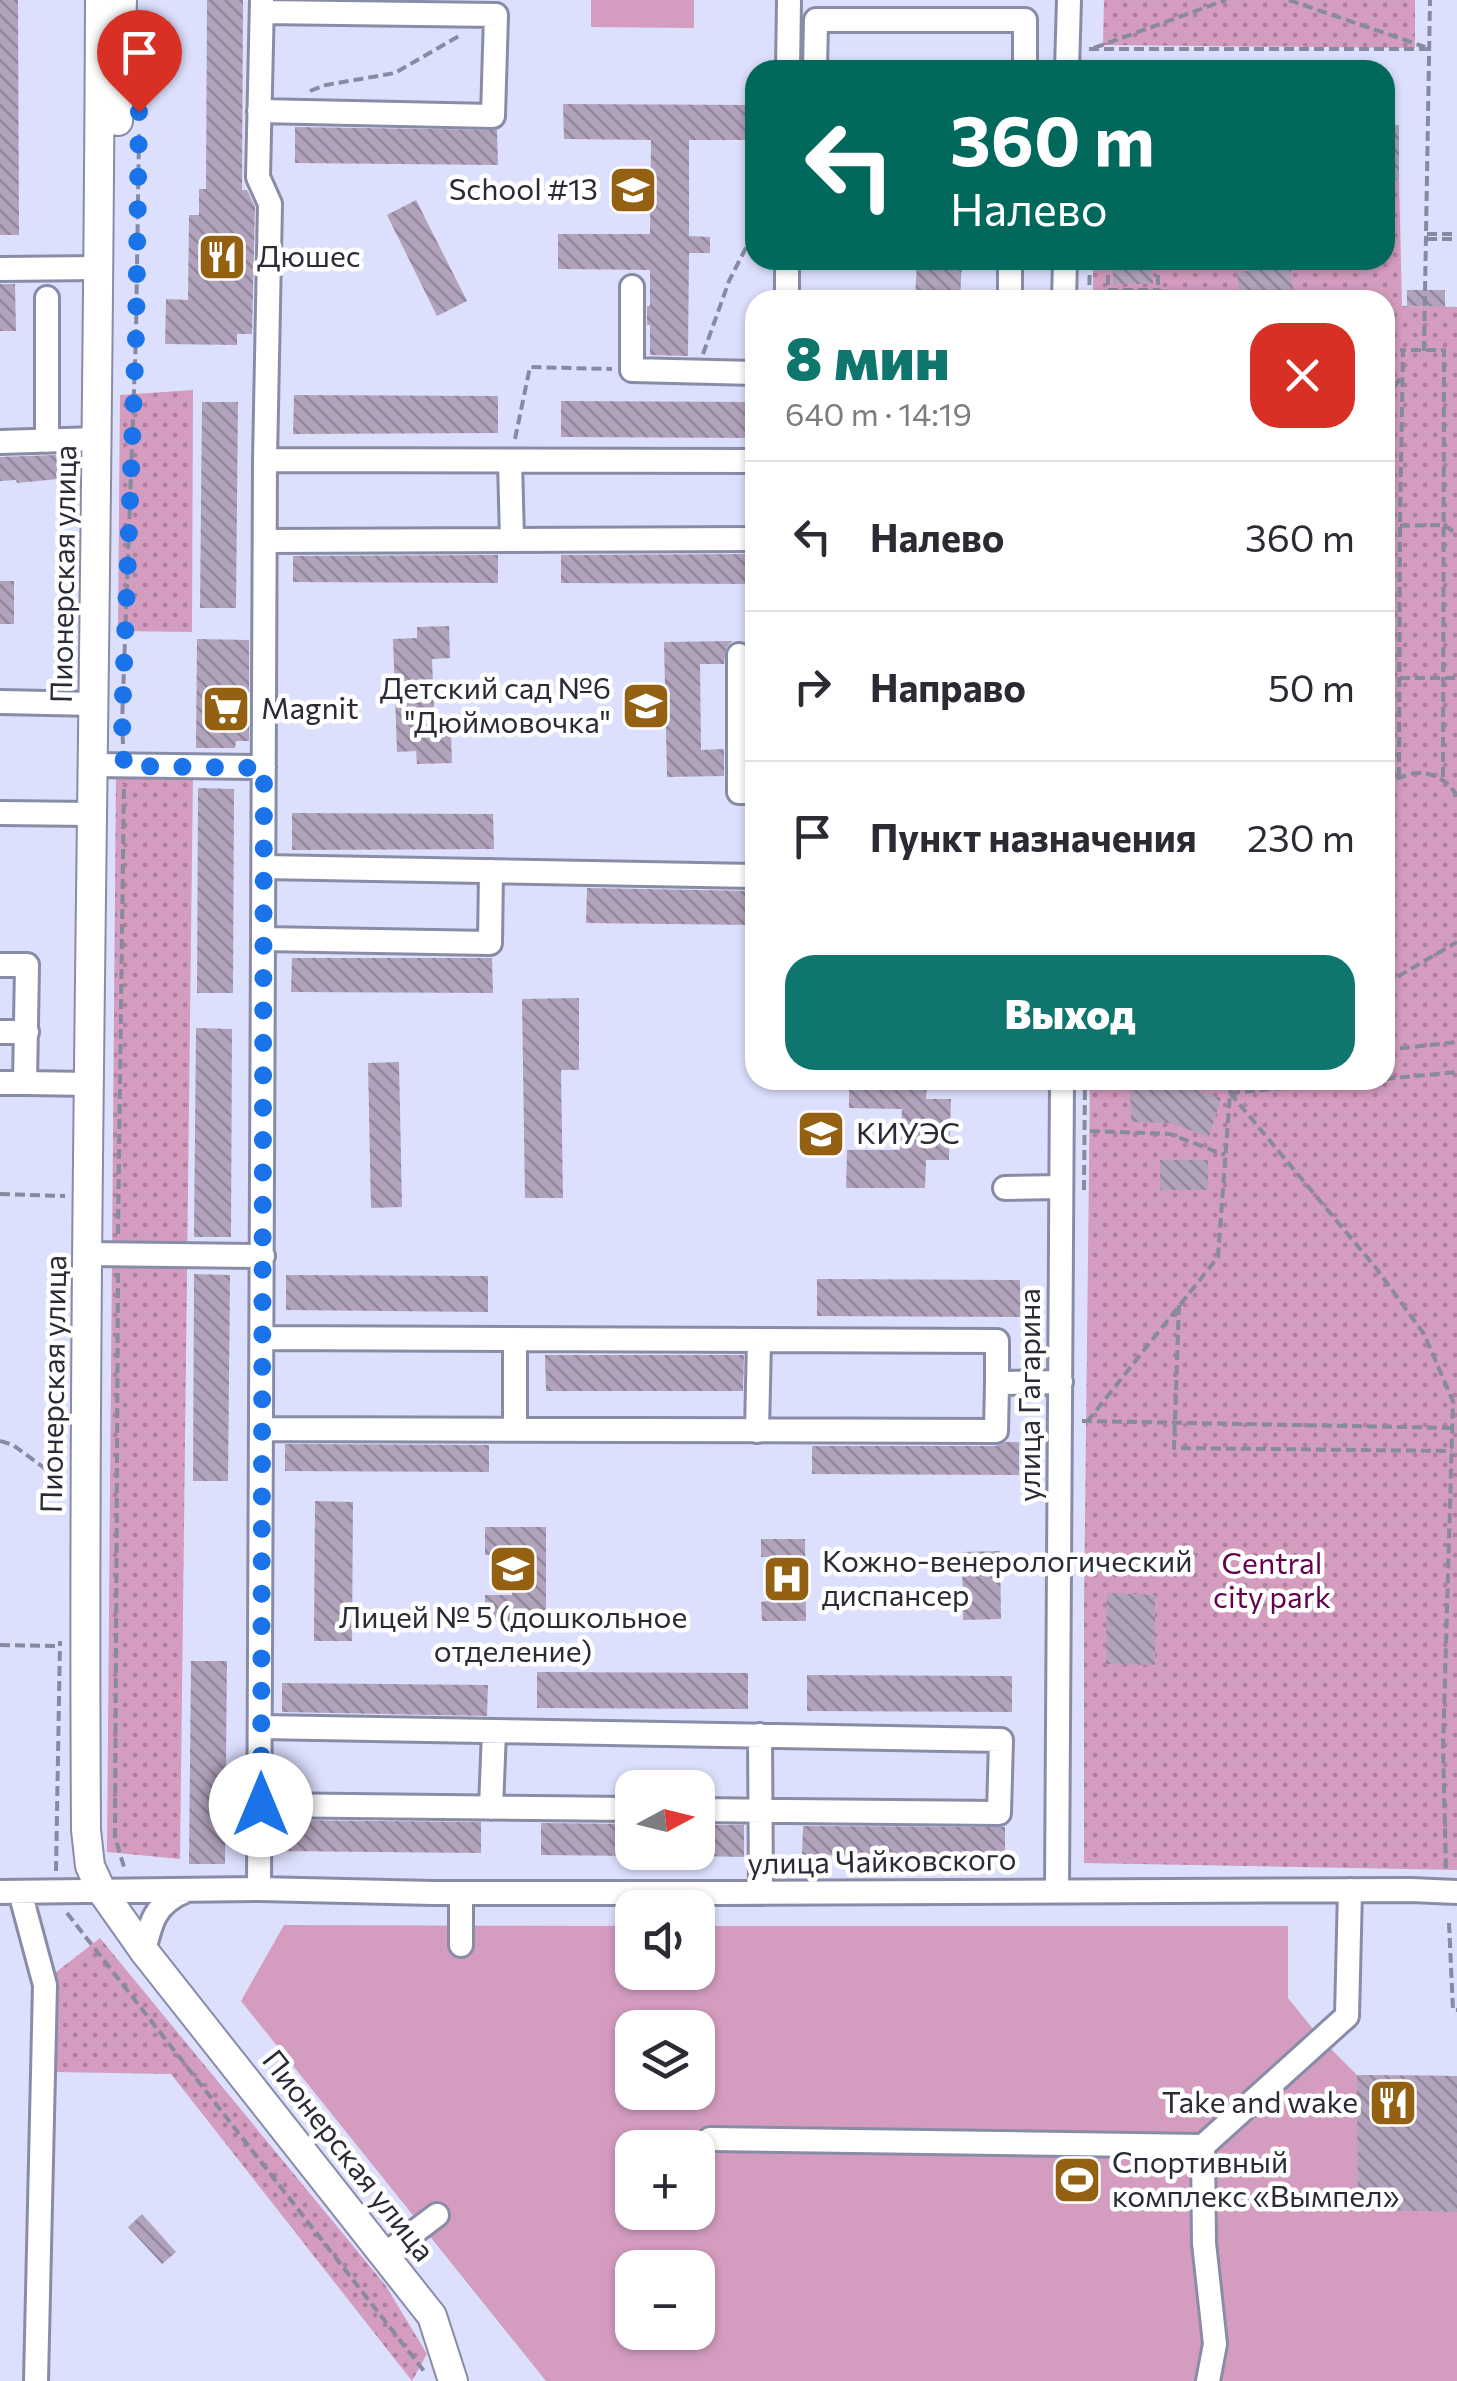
<!DOCTYPE html>
<html lang="ru">
<head>
<meta charset="utf-8">
<style>
  body { margin:0; font-family:Commissioner,sans-serif; background:#f7f7f7; color:#2b2b33; height:100vh; display:flex; flex-direction:column; font-size:38px; white-space:nowrap }
  * { box-sizing:border-box; margin:0 }
  p { font-size:32px; color:#7c7c81 }
  .icon { flex:none; width:55px; height:55px; fill:none; stroke:currentColor; stroke-width:2; stroke-linecap:round; stroke-linejoin:round }
  .map { position:relative; flex:1; overflow:hidden }
  .panel { position:absolute; left:745px; top:290px; width:650px; height:800px; display:flex; flex-direction:column; background:#fff; border-radius:30px; box-shadow:0 2px 8px #0004 }
  .panel>* { flex:none }
  .top-card { position:absolute; left:745px; top:60px; width:650px; height:210px; border-radius:30px; box-shadow:0 2px 8px #0004; background:#00695c; color:#fff; overflow:hidden }
  .needle { width:65px; rotate:83deg }
  .buttons { position:absolute; left:615px; top:1770px; display:grid; gap:20px }
  .buttons a { display:grid; place-items:center; width:100px; height:100px; border-radius:20px; background:#fff; box-shadow:0 2px 8px #0004; font-size:50px }
  .pin { position:absolute; display:grid; place-items:center; width:85px; height:85px; color:#fff; margin:-102px -42px; border-radius:50% 50% 50% 0; rotate:-45deg; box-shadow:0 0 10px #0007 }
  .pin .icon { rotate:45deg }
  .me { position:absolute; width:110px; margin:-55px; rotate:0deg; stroke-linejoin:round; filter:drop-shadow(0 0 8px #0008) }
  .turn { display:flex; align-items:center; gap:35px; height:210px; padding:0 40px; font-size:45px }
  .turn .icon { width:130px; height:130px; stroke-width:2.5 }
  .turn b { display:block; font-size:70px; line-height:85px }
  .round { display:grid; place-items:center; flex:none; width:105px; height:105px; border-radius:30px; background:#f7f7f7 }
  .overview { display:flex; align-items:center; justify-content:space-between; height:170px; padding:0 40px }
  h1 { font-size:60px; font-weight:800; line-height:75px; color:#0f766e }
  .primary-button { display:flex; gap:20px; margin-top:auto; padding:20px 40px }
  .primary-button a { flex:1; height:115px; border-radius:30px; background:#0f766e; color:#fff; font-size:40px; font-weight:800; line-height:115px; text-align:center }
  ul { padding:0; list-style:none }
  li { display:flex; align-items:center; gap:30px; height:150px; padding:0 40px; border-top:2px solid #e1e1e2 }
  li div { flex:1 }
  li b { display:block; font-size:38px }
  li em { font-style:normal }
  .map>svg:first-child { display:block }
</style>
</head>
<body>
<div class="map">
<svg width="1457" height="2381" viewBox="0 0 1457 2381">
  <defs>
    <pattern id="grass-dots" width="8" height="8" patternUnits="userSpaceOnUse" patternTransform="scale(2.5)"><rect width="8" height="8" fill="#d49cbf"/><path d="M2 2h.1M6 6h.1" fill="none" stroke="#ac7f9c" stroke-width="1.8" stroke-linecap="round"/></pattern>
    <pattern id="building-back-hatch" width="6" height="6" patternUnits="userSpaceOnUse" patternTransform="scale(2.5)"><rect width="6" height="6" fill="#b2a3bc"/><path d="M-1 5l2 2M0 0l6 6M5-1l2 2" fill="none" stroke="#91859a"/></pattern>
  </defs>
  <rect width="100%" height="100%" fill="#dde0fd"/>
  <path fill="url(#grass-dots)" d="M1104,0H1415V48L1103,45Z
    M1094,62L1345,65V70H1094Z
    M1385,180H1399L1402,306L1457,307V1870L1084,1863V1607L1090,1080H1385V300H1093V260H1385Z
    M193,390L192,632L118,631L120,395Z
    M116,773H193L180,1859L107,1852Z
    M100,1938L386,2286L427,2354L412,2381L171,2074L54,2072L55,1973Z"/>
  <path fill="#d49cbf" fill-rule="evenodd" d="M591,0H694V28L591,27Z
    M284,1925L632,1926V1972H698V1926H1288V1998L1321,2039L1357,2075L1457,2076V2381H546L241,2001ZM632,2028H698V2092H632ZM632,2148H698V2212H632ZM632,2268H698V2332H632Z"/>
  <path fill="url(#building-back-hatch)" d="M0,0H18L19,235H0Z
    M207,0H243L242,190H247L255,207L252,334H237V345L165,344L166,299L188,300L189,215H199V189H206Z
    M563,104L755,105V140H689V236L710,237V253H689L688,356L650,355V325H647V306H650V270L558,269V234H650L651,140L564,139Z
    M1385,125H1399V180H1385Z
    M295,127L497,130L498,165L295,163Z
    M416,200L467,301L437,316L387,215Z
    M917,260H962L960,300H915Z
    M1113,260H1153V284H1113Z
    M1255,260H1290L1294,300H1252L1251,295L1239,296L1237,272L1256,270Z
    M0,284H15L16,331H0Z
    M1407,290H1445V307L1407,306Z
    M294,395L498,396V433L293,434Z
    M561,401L755,402V438L561,437Z
    M202,402H238L236,608H200Z
    M56,455L58,479L17,483L16,480L0,481V457Z
    M755,554V584L561,583V555Z
    M498,555V583L293,582V556Z
    M0,581H14V624H0Z
    M449,626L450,658L432,659L435,734H451L452,763L417,764L416,751L397,752L393,639L417,638V627Z
    M197,639L249,640V741H236L235,748H196Z
    M732,641L726,648L724,664H700L701,750L724,749V776L667,777L664,642Z
    M198,788L234,789L233,993H197Z
    M292,813L493,814L494,849L292,850Z
    M587,888L755,891V925L586,923Z
    M292,958H492L493,993L291,992Z
    M579,998V1070H561L563,1198H525L522,999Z
    M196,1028L232,1029L231,1237H194Z
    M399,1062L402,1207L371,1208L368,1063Z
    M849,1080H927L926,1099H951L949,1160H926L925,1188H846L847,1150H900L902,1109L849,1108Z
    M1130,1082L1179,1084L1221,1098L1209,1137L1170,1123L1131,1122Z
    M1160,1160H1208V1190H1160Z
    M194,1274L230,1275L228,1481H193Z
    M286,1275L488,1276V1312L286,1310Z
    M817,1279L1020,1280V1317L817,1316Z
    M545,1355H744L743,1391H546Z
    M1006,1442H1019V1475L812,1474V1446H996Z
    M285,1444L489,1445V1472L285,1471Z
    M315,1501L353,1502L352,1641H314Z
    M485,1527H546V1622H485V1595H512V1554L485,1555Z
    M761,1539H805L806,1621H762L761,1602L768,1601V1557H761Z
    M1000,1551L1001,1619L963,1620L962,1552Z
    M1107,1593L1155,1595V1665L1106,1664Z
    M191,1661H227L225,1864H189Z
    M537,1672L748,1673V1709L537,1708Z
    M807,1675L1012,1676V1712L807,1711Z
    M282,1683L488,1685L487,1716L282,1712Z
    M278,1820L481,1822V1853L278,1851Z
    M541,1823L632,1824V1856L541,1855Z
    M698,1825H744V1857L698,1856Z
    M803,1826L1005,1827V1857L802,1855Z
    M1357,2075L1457,2076V2212L1358,2209Z
    M142,2214L176,2252L162,2264L128,2227Z"/>
  <g fill="none" stroke-linecap="round" stroke-linejoin="round">
    <g stroke="#898ca6" stroke-width="28">
      <path id="minor" d="M788,70L789,0
        M815,70L816,20H1025V70
        M1067,70L1069,0
        M259,111L493,116L496,15L262,12
        M787,260V300
        M0,269L99,268
        M632,287V370L755,373
        M1010,300V260
        M1064,300L1065,260
        M47,441V298
        M0,442L97,439
        M265,460L755,461
        M510,461L512,540
        M265,541L755,539
        M739,655V792H755
        M0,702L95,704
        M94,765L264,767
        M0,813L92,814
        M264,867L755,876
        M263,939L490,943L491,871
        M0,965H27L25,1083L90,1084
        M0,1032H27
        M0,1083H25
        M1005,1188L1061,1187
        M88,1254L263,1256
        M263,1338L997,1341V1383L1061,1382
        M515,1339V1430
        M262,1429L996,1431L997,1383
        M757,1431L759,1340
        M261,1727L1001,1740L999,1813L698,1810
        M760,1735L761,1893
        M261,1805L632,1809
        M491,1808L494,1731
        M259,1889L265,460L270,204L258,177L262,0
        M1057,1890L1062,1080
        M0,1892L259,1889L433,1893H721L1411,1890L1457,1892
        M20,1892L45,1985L36,2381
        M461,1893V1945
        M144,1951C151,1921 155,1904 185,1891
        M710,2139L1203,2146L1347,2016L1350,1890
        M1203,2146L1204,2243L1215,2344L1208,2381
        M384,2255L437,2215"/>
    </g>
    <g stroke="#898ca6" stroke-width="32">
      <path id="major" d="M100,0C98,610 82,1220 86,1830L90,1866L101,1890L144,1951L432,2316L453,2381
        M118,121L122,0"/>
    </g>
    <path stroke="#888a9f" stroke-width="4" stroke-dasharray="10 5" stroke-linecap="butt" d="M1289,0L1425,47
      M1094,48L1226,0
      M1089,49H1429
      M310,91L326,85L395,73L459,36
      M1427,234H1457
      M1427,239H1457
      M1108,260V290H1158L1177,300
      M1089,300L1090,260
      M1158,300V260
      M1385,350H1403
      M1424,351L1430,0
      M703,354L729,281L755,230
      M1385,399L1403,375
      M515,439L530,367L612,369
      M1385,526L1444,525L1457,534
      M1385,678H1457
      M123,744L122,723L136,335L139,134
      M1399,777L1400,525L1403,350H1444L1443,779
      M1385,788C1407,766 1441,768 1457,796
      M1385,984L1457,942
      M1385,1050L1457,1042
      M1385,1079L1457,1072
      M1230,1093L1376,1268L1424,1334L1453,1401L1443,1748L1446,1871
      M1230,1093L1373,1080
      M1090,1131L1170,1134L1225,1155
      M1084,1190L1085,1080
      M0,1194L65,1196
      M118,1234L124,783
      M118,1273L115,1837L124,1867
      M1179,1305L1174,1448L1452,1451
      M1082,1421L1457,1428
      M1087,1422L1218,1257L1231,1080
      M0,1441L13,1445L62,1481
      M0,1645L60,1646
      M56,1871L60,1641
      M67,1913L424,2371
      M1449,1923L1453,2010H1457"/>
    <use href="#minor" stroke="#fff" stroke-width="22"/>
    <use href="#major" stroke="#fff" stroke-width="28"/>
  </g>
  <g fill="none" stroke-linecap="round" stroke-linejoin="round">
    <path stroke="#1a73e8" stroke-width="18" stroke-dasharray="0 32.4" d="M139,112L136,335L122,722L124,766L264,768L261,1805"/>
  </g>
  <defs>
    <g id="school-square" transform="scale(2.5)"><rect x="-9" y="-9" width="18" height="18" rx="4" fill="#936111" stroke="#fff"/><path d="M0-5L7-2L0 1L-7-2ZM-4 1L0 2.5L4 1V4Q0 6-4 4Z" fill="#fff"/></g>
    <g id="restaurant-square" transform="scale(2.5)"><rect x="-9" y="-9" width="18" height="18" rx="4" fill="#936111" stroke="#fff"/><path d="M-5-6h1v4h1v-4h1v4h1v-4h1v5L-1.5 .5V6h-2V.5L-5-1ZM5-6V6H3V1.5H1.5Q1.5-4 5-6Z" fill="#fff"/></g>
    <g id="supermarket-square" transform="scale(2.5)"><rect x="-9" y="-9" width="18" height="18" rx="4" fill="#936111" stroke="#fff"/><path d="M-6-5.5h2.5l.6 2H6L4.5 2H-2.5L-4.4-4H-6ZM-1.5 3.2a1.3 1.3 0 1 0 .1 0ZM3 3.2a1.3 1.3 0 1 0 .1 0Z" fill="#fff"/></g>
    <g id="university-square" transform="scale(2.5)"><rect x="-9" y="-9" width="18" height="18" rx="4" fill="#936111" stroke="#fff"/><path d="M0-5L7-2L0 1L-7-2ZM-4 1L0 2.5L4 1V4Q0 6-4 4Z" fill="#fff"/></g>
    <g id="hospital-square" transform="scale(2.5)"><rect x="-9" y="-9" width="18" height="18" rx="4" fill="#936111" stroke="#fff"/><path d="M-5-5h3v3.5h4V-5h3V5h-3V1.5h-4V5h-3Z" fill="#fff"/></g>
    <g id="stadium-square" transform="scale(2.5)"><rect x="-9" y="-9" width="18" height="18" rx="4" fill="#936111" stroke="#fff"/><path d="M0-5a6.5 5 0 1 0 0 10a6.5 5 0 1 0 0-10ZM-3.5-1.8h7v3.6h-7Z" fill="#fff"/></g>
  </defs>
  <g fill-rule="evenodd">
    <use href="#school-square" x="633" y="190"/>
    <use href="#restaurant-square" x="222" y="257"/>
    <use href="#school-square" x="646" y="706"/>
    <use href="#supermarket-square" x="226" y="709"/>
    <use href="#university-square" x="821" y="1134"/>
    <use href="#school-square" x="513" y="1569"/>
    <use href="#hospital-square" x="787" y="1579"/>
    <use href="#restaurant-square" x="1393" y="2103"/>
    <use href="#stadium-square" x="1077" y="2180"/>
  </g>
  <g text-anchor="middle" stroke-width="9" stroke-linejoin="round" paint-order="stroke">
    <g font-size="30" fill="#2a2b36" stroke="#fff" text-anchor="start">
      <text x="598" y="200" text-anchor="end">School #13</text>
      <text x="257" y="267">Дюшес</text>
      <text x="611" y="699" text-anchor="end">Детский сад №6<tspan x="611" dy="34">"Дюймовочка"</tspan></text>
      <text x="261" y="719">Magnit</text>
      <text x="856" y="1144">КИУЭС</text>
      <text x="822" y="1572">Кожно-венерологический<tspan x="822" dy="34">диспансер</tspan></text>
      <text x="513" y="1628" text-anchor="middle">Лицей № 5 (дошкольное<tspan x="513" dy="34">отделение)</tspan></text>
      <text x="1358" y="2113" text-anchor="end">Take and wake</text>
      <text x="1112" y="2173">Спортивный<tspan x="1112" dy="34">комплекс «Вымпел»</tspan></text>
    </g>
    <g font-size="30" fill="#2a2b36" stroke="#fff">
      <text transform="translate(64 574) rotate(-89)" y="10">Пионерская улица</text>
      <text transform="translate(54 1384) rotate(-89)" y="10">Пионерская улица</text>
      <text transform="translate(1030 1395) rotate(-90)" y="10">улица Гагарина</text>
      <text transform="translate(882 1862) rotate(-1)" y="10">улица Чайковского</text>
      <text transform="translate(348 2156) rotate(52)" y="10">Пионерская улица</text>
    </g>
    <g font-size="30" fill="#64004d" stroke="#fff">
      <text x="1272" y="1574">Central<tspan x="1272" dy="34">city park</tspan></text>
    </g>
  </g>
</svg>
<div class="buttons">
<a><svg class="needle" viewBox="-14 -14 28 28"><path d="M0-13l5 13h-10z" fill="#e53935"/><path d="M0 13l5-13h-10z" fill="#7c7c81"/></svg></a>
<a><svg class="icon" aria-label="sound" viewBox="0 0 24 24"><path d="M4 9h4l5-4v14l-5-4H4zM17 9q2 3 0 6"/></svg></a>
<a><svg class="icon" aria-label="layers" viewBox="0 0 24 24"><path d="M12 4l9 5-9 5-9-5zM3 14l9 5 9-5"/></svg></a>
<a>+</a>
<a>−</a>
</div>
<div class="pin" style="left:139px;top:112px;background:#d93025"><svg class="icon" aria-label="arrive" viewBox="0 0 24 24"><path d="M6 21V4h12l-3 4 3 4H6"/></svg></div>
<svg class="me" style="left:261px;top:1805px" viewBox="-20 -20 40 40"><circle r="19" fill="#fff"/><path d="M0-13L10 11 0 6-10 11z" fill="#1a73e8"/></svg>
<div class="top-card">
<div class="turn"><svg class="icon" aria-label="left" viewBox="0 0 24 24"><path d="M17 20v-9H6M10 6l-5 5 5 5"/></svg><div><b>360 m</b>Налево</div></div>
</div>
<section class="panel">
<div class="overview"><div><h1>8 мин</h1><p>640 m · 14:19</p></div><a class="round" style="background:#d93025;color:#fff"><svg class="icon" aria-label="close" viewBox="0 0 24 24"><path d="M6 6l12 12M18 6L6 18"/></svg></a></div>
<ul>
<li><svg class="icon" aria-label="left" viewBox="0 0 24 24"><path d="M17 20v-9H6M10 6l-5 5 5 5"/></svg><div><b>Налево</b></div><em>360 m</em></li>
<li><svg class="icon" aria-label="right" viewBox="0 0 24 24"><path d="M7 20v-9h11M14 6l5 5-5 5"/></svg><div><b>Направо</b></div><em>50 m</em></li>
<li><svg class="icon" aria-label="arrive" viewBox="0 0 24 24"><path d="M6 21V4h12l-3 4 3 4H6"/></svg><div><b>Пункт назначения</b></div><em>230 m</em></li>
</ul>
<div class="primary-button"><a>Выход</a></div>
</section>
</div>
</body>
</html>
